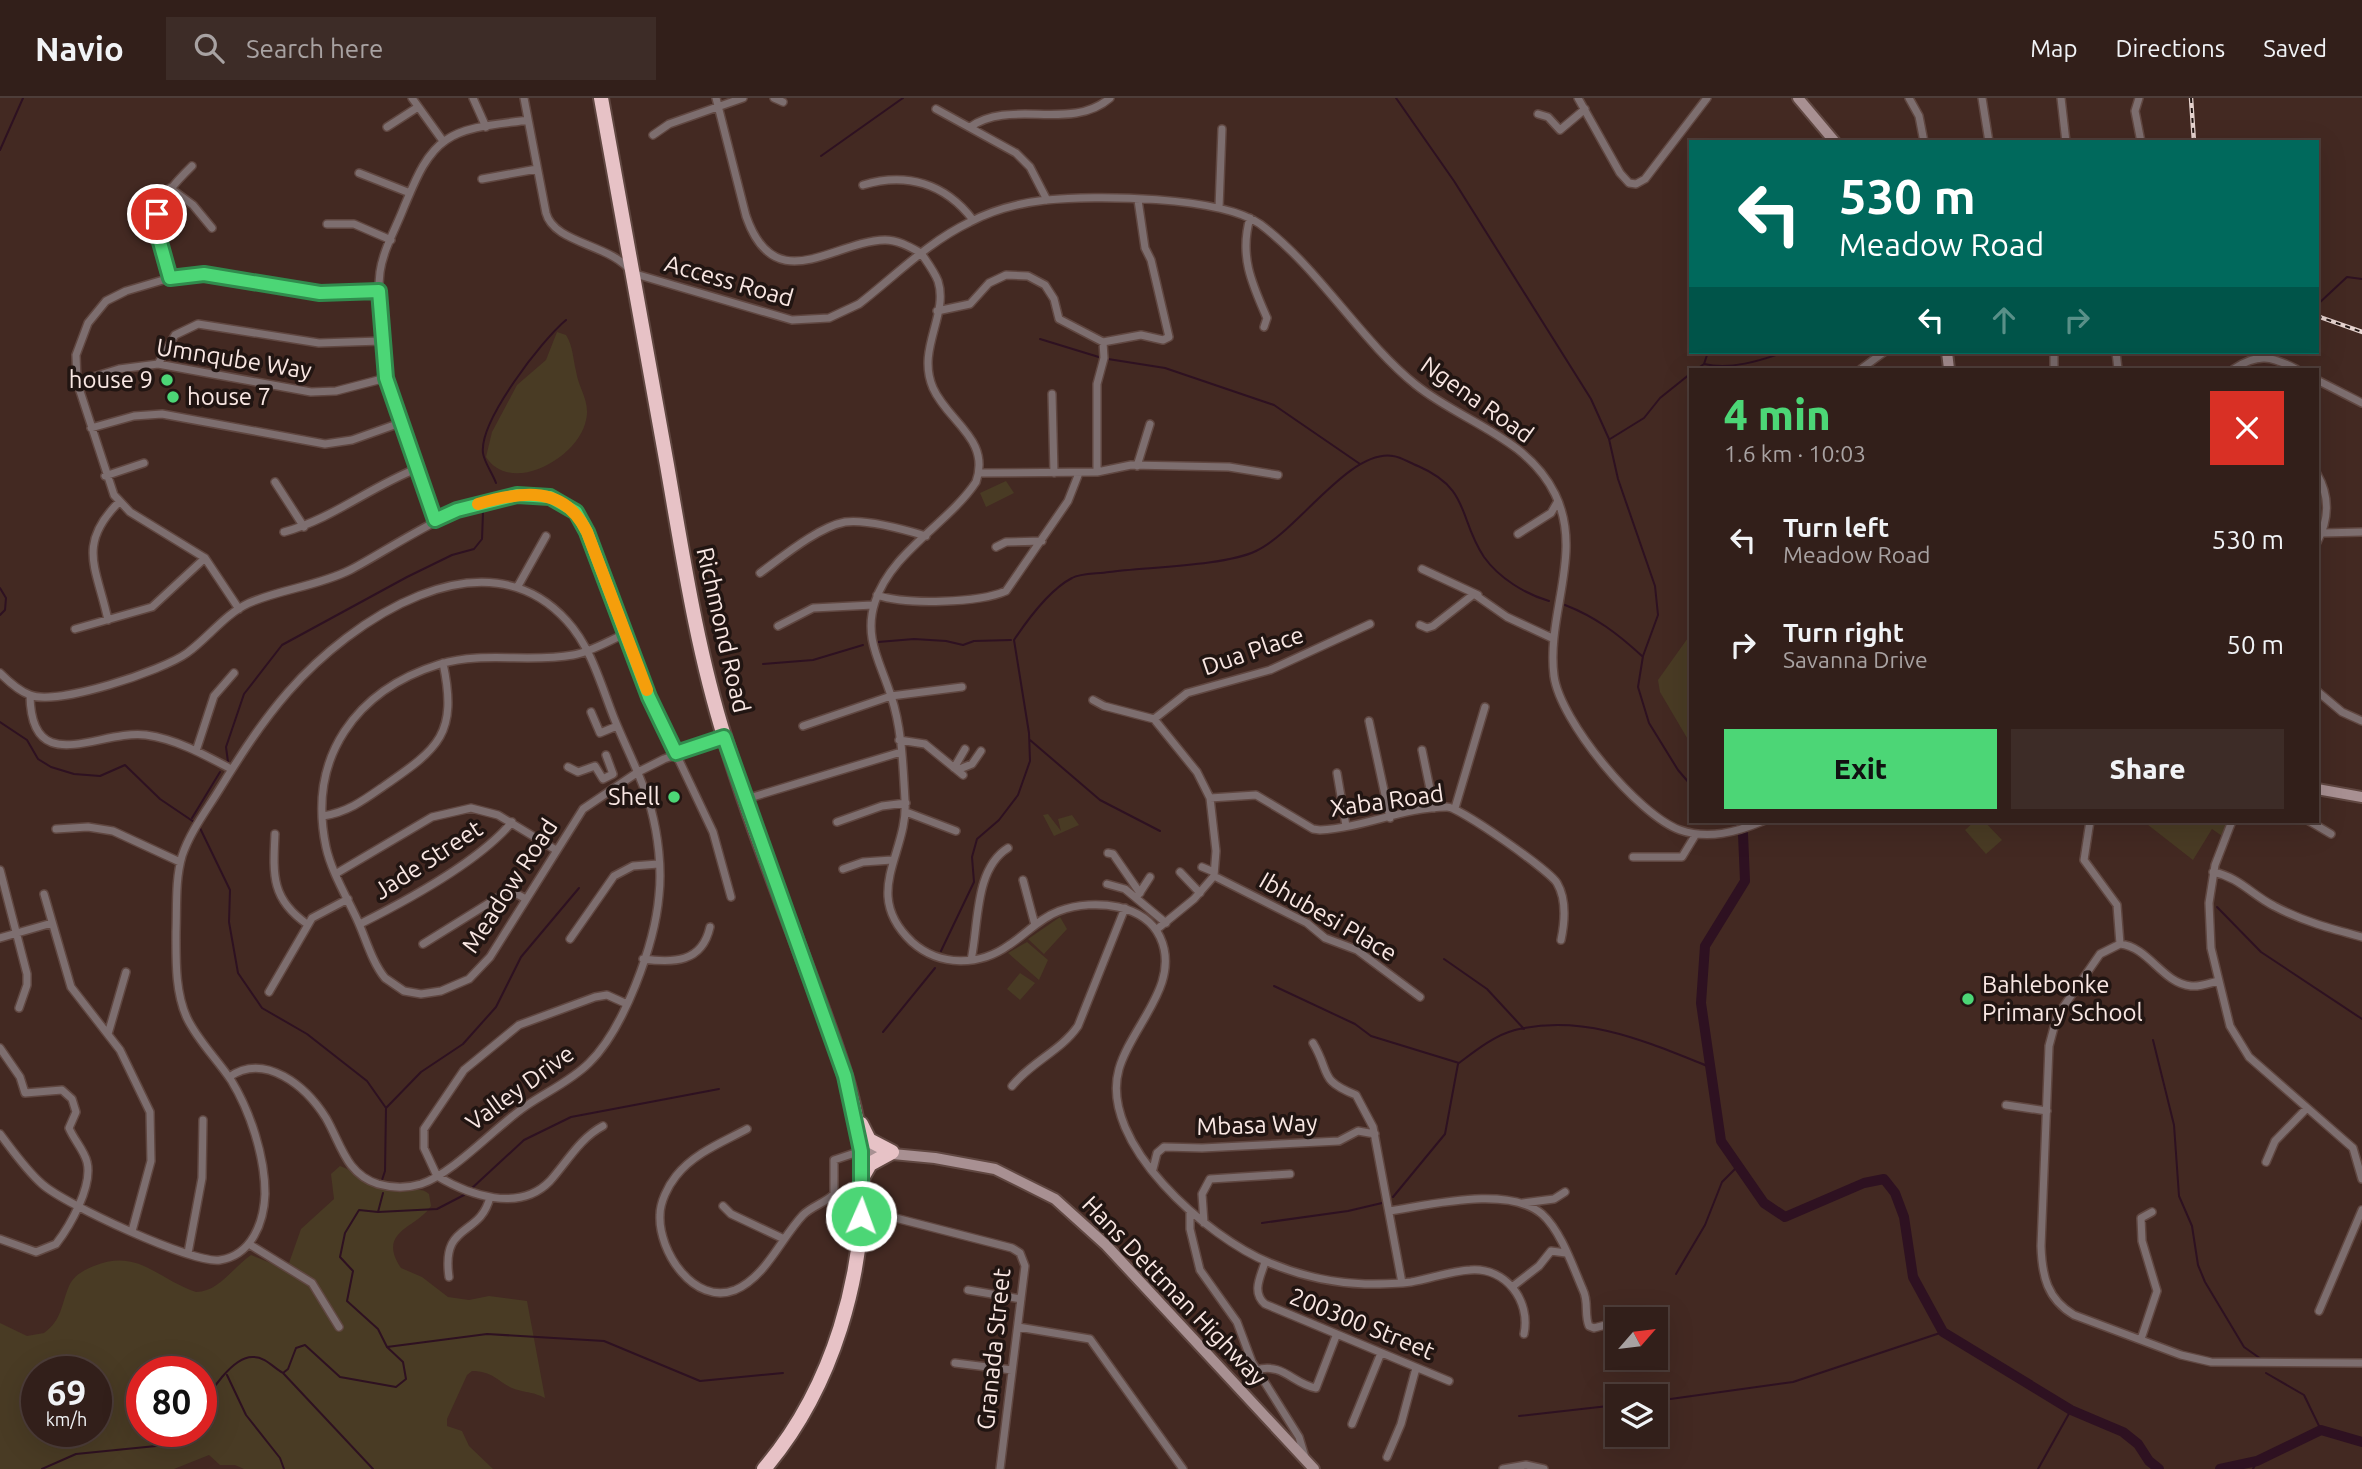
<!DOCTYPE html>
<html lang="en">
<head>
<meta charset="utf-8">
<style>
  body { margin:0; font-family:Ubuntu,sans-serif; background:#3d2c27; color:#f1f3f6; height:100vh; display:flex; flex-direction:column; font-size:26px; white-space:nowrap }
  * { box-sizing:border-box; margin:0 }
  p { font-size:23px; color:#a8a2a2 }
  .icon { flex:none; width:38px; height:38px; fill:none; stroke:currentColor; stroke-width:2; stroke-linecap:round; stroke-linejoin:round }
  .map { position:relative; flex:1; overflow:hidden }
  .drawer { position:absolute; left:1689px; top:270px; width:630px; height:455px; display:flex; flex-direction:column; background:#321f1a; border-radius:0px; box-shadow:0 7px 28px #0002,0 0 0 2px #4d3d39 }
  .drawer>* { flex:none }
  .guide { position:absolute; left:1689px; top:42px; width:630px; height:214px; border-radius:0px; box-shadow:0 7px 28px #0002,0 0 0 2px #4d3d39; background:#00695c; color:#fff; overflow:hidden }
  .needle { width:46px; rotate:62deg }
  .buttons { position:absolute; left:1605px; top:1209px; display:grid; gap:14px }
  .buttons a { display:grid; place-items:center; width:63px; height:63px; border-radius:0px; background:#321f1a; box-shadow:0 7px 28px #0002,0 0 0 2px #4d3d39; font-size:35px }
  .speed { position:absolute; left:21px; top:1258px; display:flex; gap:14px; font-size:35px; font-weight:700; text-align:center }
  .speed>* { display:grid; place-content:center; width:91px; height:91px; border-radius:50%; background:#321f1a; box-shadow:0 7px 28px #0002,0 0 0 2px #4d3d39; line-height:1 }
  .speed small { font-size:18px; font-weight:400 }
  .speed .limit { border:10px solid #d22; background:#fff; color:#111 }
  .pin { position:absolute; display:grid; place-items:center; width:60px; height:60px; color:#fff; margin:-30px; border:4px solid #fff; border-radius:50%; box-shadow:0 2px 7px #0007 }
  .me { position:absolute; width:77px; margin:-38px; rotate:2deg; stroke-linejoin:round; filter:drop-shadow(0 0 5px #0008) }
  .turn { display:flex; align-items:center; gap:24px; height:147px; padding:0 35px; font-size:32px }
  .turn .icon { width:91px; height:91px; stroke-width:2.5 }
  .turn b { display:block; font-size:49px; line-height:60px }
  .lanes { display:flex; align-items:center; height:66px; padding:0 35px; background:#0003; justify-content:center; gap:35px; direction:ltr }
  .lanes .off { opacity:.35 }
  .round { display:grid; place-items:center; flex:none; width:74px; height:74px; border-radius:0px; background:#3d2c27 }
  .overview { display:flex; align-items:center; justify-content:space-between; height:119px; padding:0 35px }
  h1 { font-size:42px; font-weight:800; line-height:52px; color:#4cd676 }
  .primary-button { display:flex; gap:14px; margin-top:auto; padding:14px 35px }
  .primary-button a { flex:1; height:80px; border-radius:0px; background:#4cd676; color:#111; font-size:28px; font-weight:800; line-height:80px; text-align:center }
  .primary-button a+a { background:#3d2c27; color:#f1f3f6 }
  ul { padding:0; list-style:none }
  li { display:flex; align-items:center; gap:21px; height:105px; padding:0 35px }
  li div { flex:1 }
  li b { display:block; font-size:26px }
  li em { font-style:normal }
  header { display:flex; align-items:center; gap:42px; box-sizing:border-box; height:98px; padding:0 35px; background:#321f1a; border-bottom:2px solid #4d3d39 }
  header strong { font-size:33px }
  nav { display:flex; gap:38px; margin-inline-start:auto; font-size:24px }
  .search { width:490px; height:63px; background:#3d2c27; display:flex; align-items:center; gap:18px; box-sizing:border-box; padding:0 24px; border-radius:0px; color:#a8a2a2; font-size:26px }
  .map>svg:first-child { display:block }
</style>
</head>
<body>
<header>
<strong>Navio</strong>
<div class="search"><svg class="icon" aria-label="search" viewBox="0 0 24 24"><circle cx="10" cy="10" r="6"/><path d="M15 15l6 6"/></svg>Search here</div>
<nav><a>Map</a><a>Directions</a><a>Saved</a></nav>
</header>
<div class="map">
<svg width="2362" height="1371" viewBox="0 0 2362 1371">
  <rect width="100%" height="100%" fill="#432922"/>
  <path fill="#493b24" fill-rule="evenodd" d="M557,234L566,237C573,248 573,261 576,273C579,293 592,304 585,326C575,361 511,397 486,359L492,334L517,287L546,262Z
    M1006,383L1014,395L986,409L980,395Z
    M1690,537V645L1660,594L1658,582Z
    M1048,716L1061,733L1058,721L1072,717L1079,727L1054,738L1043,717Z
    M1975,723H1984L2002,742L1986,756L1965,732Z
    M2143,723H2228L2222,738L2212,731L2193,762Z
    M1060,819L1067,831L1044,856L1028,841Z
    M1027,844L1048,862L1039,882L1008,855Z
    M1020,875L1035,885L1020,902L1007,891Z
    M340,1068C361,1075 368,1091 396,1093C407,1094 421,1088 429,1096L431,1108C417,1130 376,1133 401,1170L422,1179L448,1199L469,1202L489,1198L527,1203L545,1300C533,1294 529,1295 518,1292C499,1287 496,1273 472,1273L467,1277L447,1321V1328L462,1333L469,1348L493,1371H244L235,1367H220L209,1357L174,1371H0V1225L27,1238L44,1235C62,1222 61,1207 69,1188C74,1177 84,1172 94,1168C138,1150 157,1181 196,1194C219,1194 233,1169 251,1157L283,1170L289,1165L301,1131L334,1101L331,1076ZM37,1274H96V1334H37ZM142,1274H201V1334H142Z"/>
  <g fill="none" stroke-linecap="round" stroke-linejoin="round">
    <path stroke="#2e1121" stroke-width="2" d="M1396,0L1454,83L1591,301L1609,341L1618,381L1655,488L1658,517L1643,558L1638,589L1649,625L1678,672L1690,686
      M0,52L23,0
      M821,58L903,0
      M2317,207L2347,179L2362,181
      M1040,241L1102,260
      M1108,261L1165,270L1274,307L1360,366
      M1704,266C1731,272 1759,263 1785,254
      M1697,271L1704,266L1708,254
      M1610,341L1644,320L1660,300L1690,276
      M496,385C493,376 484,364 483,355C479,323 542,242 566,222
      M0,490L6,500L5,512L0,517
      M1565,507C1596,519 1618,536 1642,558
      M878,544L914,541L946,543L963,547L974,543L1011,542
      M763,566L813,562L863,547
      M0,624L27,642L38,661L51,669L74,676L100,678L125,667L160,701L194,724
      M1030,642L1100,702L1160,733
      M228,664L226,649L244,596L282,547L407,479L452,457L474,451L482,441L483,415
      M192,720L220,674
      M1731,723L1737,728
      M199,728L230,792L229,824L238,875L262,910L307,936L367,983L386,1010L385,1073L382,1082
      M2217,809L2261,854L2362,921
      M941,853L974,784L972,759L977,741L999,722L1018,697L1030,663L1029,635L1014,542C1028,521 1049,492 1072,480C1081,475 1098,476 1109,474C1146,469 1225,468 1256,453C1297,434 1349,351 1393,358C1401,359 1410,365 1418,368C1471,391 1458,420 1484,459C1499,480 1525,496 1549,503
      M1444,861L1487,891L1524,931
      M1274,888L1355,926L1371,938L1459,965C1475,953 1495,937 1515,932C1584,915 1647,944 1710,969
      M883,934L935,870
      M2153,942L2174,1027L2179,1098L2192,1128L2198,1167L2205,1184L2244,1249L2261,1261
      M386,1010L421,974L463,946L496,909L521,859L579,790
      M471,1091L524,1042L571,1019L719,991
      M1393,1099L1445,1036L1458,966
      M378,1114L437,1111L464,1097
      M1262,1125L1348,1113L1382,1105
      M1676,1176L1705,1127L1722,1084L1738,1068
      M387,1249L487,1236L604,1243L700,1283L783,1275
      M283,1275L373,1371
      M2266,1275L2304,1297L2321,1332
      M227,1277L246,1317L280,1360L284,1371
      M1656,1303L1793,1284L1943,1234
      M201,1312C208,1296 233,1257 254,1259C265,1259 274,1270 283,1275L288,1271L296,1250L305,1247L340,1279L396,1289L406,1281L403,1264L387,1249L378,1231L347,1203L353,1173L340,1159L345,1135L359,1112L378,1114L383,1095
      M1519,1318L1617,1307
      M42,1371L76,1356L176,1346L188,1334
      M2038,1371L2071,1312
      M2253,1371L2257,1363"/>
    <path stroke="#2e1121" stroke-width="10" d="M1743,736L1745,783L1705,848L1701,905L1721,1043L1764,1105L1785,1119L1864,1085L1884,1081L1895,1095L1904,1119L1913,1179L1943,1234L2071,1312L2123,1334L2138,1346L2149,1363L2159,1371
      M2220,1371L2257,1363L2321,1332L2362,1344"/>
    <g stroke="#604741" stroke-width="10">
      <path id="street" d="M412,0L443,43
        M473,0L486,29
        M524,0L546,115C554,146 613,146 632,175L792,222L829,220L859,206C895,178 928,144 970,124C993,112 1020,105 1046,102C1095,97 1220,98 1260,126C1319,170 1360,242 1416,287C1462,324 1527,339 1555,396C1584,455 1546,516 1554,578C1560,623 1638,717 1680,732C1708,742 1737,734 1763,723
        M716,0L746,118C775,202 833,143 885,142C898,142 910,149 921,155C927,164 934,173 938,183C949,217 916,251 933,290C948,324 991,341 976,384C948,426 891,454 875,504C863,540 881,565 891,598C902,630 903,669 905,702C909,755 860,795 912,844C940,869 980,868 1009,847C1026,836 1040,820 1059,813C1077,806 1100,805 1118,809C1136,813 1152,822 1160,839C1182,886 1131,928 1119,971C1098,1045 1208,1140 1270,1165C1301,1178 1332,1185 1365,1186C1380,1186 1396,1186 1411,1184C1430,1181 1450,1173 1470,1172C1506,1169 1531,1203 1524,1236
        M774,0L783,4
        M1578,0L1620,75L1629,85L1636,86L1645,81L1707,0
        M1909,0L1919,18L1924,44
        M1982,0L1989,44
        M2061,0L2066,44
        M2139,0L2135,13L2141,44
        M936,11L1016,55L1030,69L1047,102
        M1538,16L1548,19L1560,32L1585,11
        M387,29L418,9
        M970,29C1011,0 1071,34 1110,0
        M653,37L669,26L743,0
        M359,75L410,95
        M482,81L537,71
        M863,87C906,74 945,85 973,122
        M170,90L193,107L212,130
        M1219,110L1222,31
        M1250,120C1239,158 1252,186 1267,220L1264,229
        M327,126H354L391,142
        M170,180C154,122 146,113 192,68
        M937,213L970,206L989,185L1006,177L1028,178L1045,187L1054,201L1059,221L1103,244L1104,260L1097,286V374
        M1103,244L1141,237L1163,242L1169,239L1151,162L1145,150L1138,102
        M2054,254V271
        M2116,254L2118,271
        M158,266L175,237L198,226L319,245L381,243
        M1861,271L1884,254
        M2234,271C2258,255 2271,258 2296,271
        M2317,282L2362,305
        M77,284L119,271L158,266L311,294L336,293L386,280
        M1052,296L1054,375
        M91,330L134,318L162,316L325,346L352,342L400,325
        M1137,368L1150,326
        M979,375L1097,374L1131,367L1229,369L1278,377
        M2317,376C2330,398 2329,422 2317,444
        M105,378L144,365
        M275,384L304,429
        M435,422C406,343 370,261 380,174C383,152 396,130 404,109C414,86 424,57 446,42C467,27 503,26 528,22
        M284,434C332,421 370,389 416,371
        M2322,435L2362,434
        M1518,436L1551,415L1558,403
        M996,449L1006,444L1042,443
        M1422,471L1478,497
        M760,475C782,459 818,429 845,424C866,421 906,432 926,438
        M518,488L546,438
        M877,497C905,507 979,505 1006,493L1068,403L1079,375
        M239,511L205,460L130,414L114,397L77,284L76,257L88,225L106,203L126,193L170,180L204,176L320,195L379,193
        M108,522C97,470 76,447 119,404
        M1420,527L1427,530L1433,528L1474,496L1507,519L1552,540
        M778,528L813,510L873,507
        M75,531L152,509L205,460
        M627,535C610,542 591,554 573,557C529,565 484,553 440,566C356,592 307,659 326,749C331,772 345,796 355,817C365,837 371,863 385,880L404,893L421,896L441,893L469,881L490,859L583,711L638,674L664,661L724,640
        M0,575C8,583 19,593 30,597C57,608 162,573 187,555C208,540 225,516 249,505C281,491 318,488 350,472C407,443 542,340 587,434L649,599L713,734L731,799
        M2317,593L2342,614L2362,623
        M30,597C31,682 99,631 146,637C176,641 205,657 231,671
        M1093,602L1104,608L1154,621L1197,674L1210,700L1216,753L1214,778L1194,801L1156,832
        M591,614L600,635L617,628
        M1154,621L1187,595L1270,572L1370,526
        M1369,623L1390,720
        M803,628L891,598L962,589
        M899,642L925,646L963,677
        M1422,652L1434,710
        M196,653L214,598L234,575
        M568,669L578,674L595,668L603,681L613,676L606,657
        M954,670L965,651
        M957,672L972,666L981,653
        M1337,675L1346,728
        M1210,700L1256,697L1313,731L1320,732C1363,730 1404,709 1447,709C1460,709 1550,773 1557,785C1567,802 1565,823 1561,842
        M746,701L901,654
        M1455,710L1485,609
        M906,714L956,733
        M323,718C348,714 364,702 384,688C439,650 458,636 443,565
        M2090,723L2084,762L2117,807L2120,846
        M2232,723L2215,767L2209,805L2211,850L2230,928L2249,959L2353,1050L2362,1081
        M2309,723L2331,736
        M837,724L882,708L906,705
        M56,731L88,729L113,733L180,764
        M275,736C273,777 271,801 307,826
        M1108,755L1113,756L1140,795
        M1633,759H1682L1696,736
        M1202,769L1214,774
        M843,771L863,764L892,762
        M0,772L27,876V887L19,910
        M1180,774L1200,795
        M2213,774C2239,779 2252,797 2274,808C2302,823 2332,831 2362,839
        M337,775L432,719L471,710L498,717L556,752
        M1214,778L1307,825L1325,840L1357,852L1420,899
        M1023,782L1035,827
        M1107,786L1125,791L1166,825
        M44,796L71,889L120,952L150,1014L151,1063L132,1133
        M1139,796L1150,779
        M360,826C406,803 479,764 512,724
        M0,840L52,825
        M570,841L614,778L633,768L658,766
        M423,846L502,797L513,794L526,801
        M643,861C673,865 702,865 710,829
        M971,862C979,827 974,771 1008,750
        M2218,883C2210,885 2200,889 2191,888C2162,885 2149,849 2120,846L2100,856L2057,918L2049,948L2041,1148C2042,1178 2047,1201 2074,1217L2181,1257L2211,1264L2362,1265
        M269,894L312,820L348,801
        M108,936L126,874
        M1313,945C1331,975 1318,982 1356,997L1373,1029L1402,1185
        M0,950L20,979L25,995L62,992L72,1001L76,1014L69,1030C74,1042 84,1052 87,1064C93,1088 70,1128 56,1146L36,1154L0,1141
        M1012,988C1031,964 1061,953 1078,928L1125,810
        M2006,1007L2047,1013
        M603,1028C580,1040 567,1064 550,1083C519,1115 469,1097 437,1078L424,1050V1031L464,972L519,927L595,899L607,897L627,906
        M747,1031C723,1044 694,1055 676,1078C668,1088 660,1104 660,1117C658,1153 694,1208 735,1192C766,1179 781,1140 803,1117C812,1108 825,1105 834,1096V1062L861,1053
        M0,1036C13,1053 26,1072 42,1086C64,1106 193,1166 220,1162C252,1157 264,1124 265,1096C265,1058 250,1013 231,982C217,961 198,943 187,920C175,894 176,862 176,834C177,809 175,782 182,758C190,734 206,713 219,692C240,658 261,625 288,594C350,523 484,431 567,523C591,549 601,587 614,620C626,650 642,679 651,711C658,737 662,770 659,797C655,846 624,931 589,965C571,983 546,994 526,1008C495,1029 454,1075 421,1086C408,1090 392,1090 378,1086C346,1076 341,1046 326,1020C306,988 265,954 229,979
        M2266,1064L2275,1043L2307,1010
        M1153,1071L1157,1055L1164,1049L1202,1050L1339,1043L1358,1033L1375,1036
        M1523,1105L1554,1101L1565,1094
        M723,1108L731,1116L784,1141
        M1389,1113C1430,1107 1508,1087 1542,1116C1561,1133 1573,1169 1583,1192C1589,1204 1584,1217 1589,1228L1594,1230L1617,1224
        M1190,1115V1131L1200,1172L1237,1224L1252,1264L1299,1339L1305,1359
        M880,1116L1012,1150L1020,1155L1025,1168L1000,1371
        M1204,1125L1202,1096L1210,1081L1290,1076
        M249,1146L312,1185L339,1229
        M188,1155L202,1080L203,1022
        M1265,1164C1261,1178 1251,1194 1265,1206L1449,1283
        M449,1179C441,1123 480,1140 490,1099
        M1512,1189L1539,1168L1551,1153L1566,1155
        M968,1192L1021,1201
        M2319,1213L2362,1112
        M1625,1222L1650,1212
        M1018,1229L1090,1241L1183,1371
        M2141,1241L2157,1193L2142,1143L2141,1120L2152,1114
        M955,1265L1012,1272
        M1256,1272C1283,1264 1293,1286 1316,1290L1336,1238
        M1352,1326L1381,1255
        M1387,1359L1401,1326L1416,1270
        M1503,1371L1526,1367L1544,1371"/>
    </g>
    <g stroke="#604741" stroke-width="14">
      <path id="secondary" d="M1798,0L1835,44
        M1947,254L1949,271
        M2317,691L2362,699
        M861,1053L935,1060L995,1071L1055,1101L1106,1147L1314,1371"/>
    </g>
    <g stroke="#604741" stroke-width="18">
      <path id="highway" d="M601,0C623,122 645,245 667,367C683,459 697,552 725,641C750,723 782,803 812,884C834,944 860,1006 862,1070C866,1176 833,1290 764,1371
        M861,1026L869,1042L892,1054
        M862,1080L870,1066L892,1054"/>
    </g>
    <use href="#street" stroke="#7d6e6f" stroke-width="7"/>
    <use href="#secondary" stroke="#a89092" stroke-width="10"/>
    <use href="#highway" stroke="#e7c2c6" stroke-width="14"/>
    <g stroke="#e5d2ce" stroke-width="4.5">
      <path id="rail" d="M2191,0L2194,44
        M2317,218L2362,234"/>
    </g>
    <use href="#rail" stroke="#211512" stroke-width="2" stroke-dasharray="5" stroke-linecap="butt"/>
  </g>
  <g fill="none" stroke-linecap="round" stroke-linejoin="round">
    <g stroke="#318b4d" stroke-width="18">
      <path id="route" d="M157,116L158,137L170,180L204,176L320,195L379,193L386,280L435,422L457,412L517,397L550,399L576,414L587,434L649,599L676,655L724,639L845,978L861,1053V1118"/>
    </g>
    <use href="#route" stroke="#4cd676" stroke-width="12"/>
    <path stroke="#f59e0b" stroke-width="12" d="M478,406C522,393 564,387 587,434L647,592"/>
  </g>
  <g fill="#4cd676" stroke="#211512" stroke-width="2.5">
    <circle cx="167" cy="282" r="7"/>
    <circle cx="173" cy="299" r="7"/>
    <circle cx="674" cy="699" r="7"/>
    <circle cx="1968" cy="901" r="7"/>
  </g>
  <g text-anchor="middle" stroke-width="7" stroke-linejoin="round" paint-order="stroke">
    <g font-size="24" fill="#f9e7e3" stroke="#211512">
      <text transform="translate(729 183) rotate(16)" y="8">Access Road</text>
      <text transform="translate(234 261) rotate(9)" y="8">Umnqube Way</text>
      <text transform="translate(1477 302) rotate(35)" y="8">Ngena Road</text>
      <text transform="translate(723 532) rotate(77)" y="8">Richmond Road</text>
      <text transform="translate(1253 553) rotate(-19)" y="8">Dua Place</text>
      <text transform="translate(1387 703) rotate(-8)" y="8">Xaba Road</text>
      <text transform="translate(428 762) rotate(-33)" y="8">Jade Street</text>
      <text transform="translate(510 788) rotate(-57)" y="8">Meadow Road</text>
      <text transform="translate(1328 819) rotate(30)" y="8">Ibhubesi Place</text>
      <text transform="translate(520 990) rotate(-36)" y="8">Valley Drive</text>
      <text transform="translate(1257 1027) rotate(-2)" y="8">Mbasa Way</text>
      <text transform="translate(1174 1193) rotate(46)" y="8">Hans Dettman Highway</text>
      <text transform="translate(1362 1226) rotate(22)" y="8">200300 Street</text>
      <text transform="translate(994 1251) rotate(-84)" y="8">Granada Street</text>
    </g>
    <g font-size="24" fill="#f9e7e3" stroke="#211512" text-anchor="end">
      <text x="153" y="290">house 9</text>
      <text x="187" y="307" text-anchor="start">house 7</text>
      <text x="660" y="707">Shell</text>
      <text x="1982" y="895" text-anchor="start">Bahlebonke<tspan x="1982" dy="28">Primary School</tspan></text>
    </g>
  </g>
</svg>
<div class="buttons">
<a><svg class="needle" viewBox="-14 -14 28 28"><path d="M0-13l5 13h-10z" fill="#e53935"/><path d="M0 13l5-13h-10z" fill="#a8a2a2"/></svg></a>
<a><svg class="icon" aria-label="layers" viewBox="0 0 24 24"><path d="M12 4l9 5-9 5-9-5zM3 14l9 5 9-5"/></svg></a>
</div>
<div class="speed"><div>69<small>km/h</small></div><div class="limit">80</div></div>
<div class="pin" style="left:157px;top:116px;background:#d93025"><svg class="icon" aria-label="arrive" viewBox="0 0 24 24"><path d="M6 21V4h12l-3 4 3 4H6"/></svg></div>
<svg class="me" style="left:861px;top:1118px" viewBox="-20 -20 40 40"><circle r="17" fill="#4cd676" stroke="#fff" stroke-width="3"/><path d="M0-11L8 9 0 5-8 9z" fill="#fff"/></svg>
<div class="guide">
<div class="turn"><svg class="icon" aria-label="left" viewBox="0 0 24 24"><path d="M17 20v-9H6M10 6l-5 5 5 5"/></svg><div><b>530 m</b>Meadow Road</div></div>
<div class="lanes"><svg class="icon" aria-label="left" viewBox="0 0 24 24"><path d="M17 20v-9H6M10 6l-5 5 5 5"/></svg><svg class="icon off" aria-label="ahead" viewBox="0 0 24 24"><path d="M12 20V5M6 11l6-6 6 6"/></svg><svg class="icon off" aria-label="right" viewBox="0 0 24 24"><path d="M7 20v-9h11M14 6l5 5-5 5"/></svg></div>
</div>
<section class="drawer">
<div class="overview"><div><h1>4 min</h1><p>1.6 km · 10:03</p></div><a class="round" style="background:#d93025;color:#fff"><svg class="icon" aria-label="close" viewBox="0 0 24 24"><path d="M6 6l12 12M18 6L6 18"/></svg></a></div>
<ul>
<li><svg class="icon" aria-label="left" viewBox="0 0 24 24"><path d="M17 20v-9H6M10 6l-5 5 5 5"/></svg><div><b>Turn left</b><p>Meadow Road</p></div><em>530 m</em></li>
<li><svg class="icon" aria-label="right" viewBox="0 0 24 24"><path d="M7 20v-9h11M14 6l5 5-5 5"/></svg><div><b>Turn right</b><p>Savanna Drive</p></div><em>50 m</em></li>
</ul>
<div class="primary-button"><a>Exit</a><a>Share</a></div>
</section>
</div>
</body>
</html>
